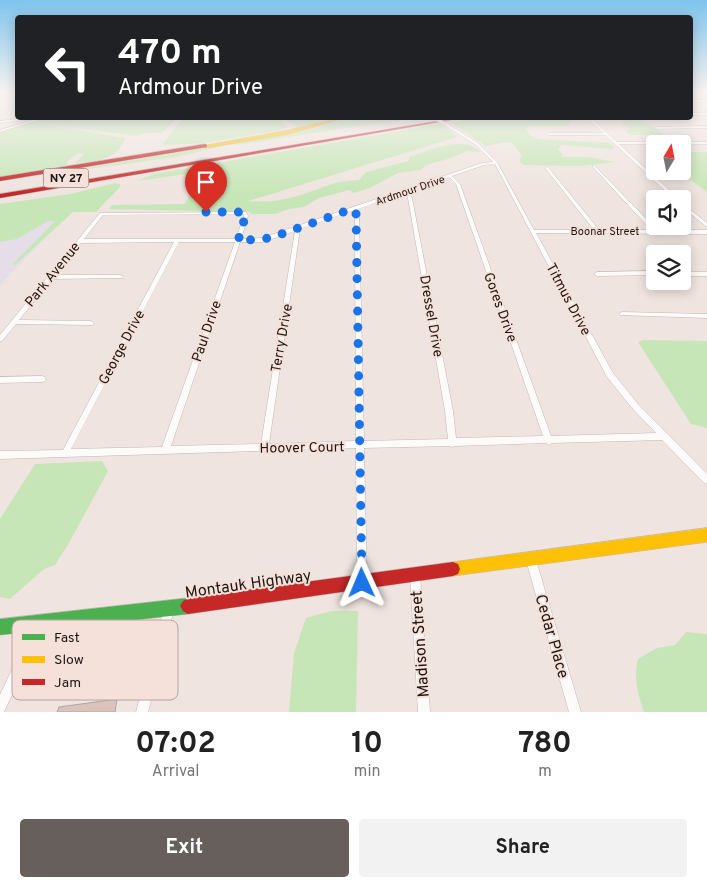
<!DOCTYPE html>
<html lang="en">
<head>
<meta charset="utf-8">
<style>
  body { margin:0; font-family:Overpass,sans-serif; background:#f2f2f2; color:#222; height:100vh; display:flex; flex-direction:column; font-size:19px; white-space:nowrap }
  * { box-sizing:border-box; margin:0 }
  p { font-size:16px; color:#767676 }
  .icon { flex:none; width:28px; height:28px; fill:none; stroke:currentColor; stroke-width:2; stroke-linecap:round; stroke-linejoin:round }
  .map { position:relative; height:712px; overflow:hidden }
  .sheet { display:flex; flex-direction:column; background:#fff; flex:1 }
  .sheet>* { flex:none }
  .guide { position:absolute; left:15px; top:15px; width:678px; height:105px; border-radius:5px; box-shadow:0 2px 12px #0003; background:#202124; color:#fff; overflow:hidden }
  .needle { width:32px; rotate:10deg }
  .tools { position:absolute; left:646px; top:135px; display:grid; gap:10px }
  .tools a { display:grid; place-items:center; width:45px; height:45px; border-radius:5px; background:#fff; box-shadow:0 2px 12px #0003; font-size:25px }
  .pin { position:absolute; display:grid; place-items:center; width:42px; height:42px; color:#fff; margin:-51px -21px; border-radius:50% 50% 50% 0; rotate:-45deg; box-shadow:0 0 5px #0007 }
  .pin .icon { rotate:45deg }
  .me { position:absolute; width:55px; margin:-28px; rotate:359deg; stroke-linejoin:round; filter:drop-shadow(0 0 4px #0008) }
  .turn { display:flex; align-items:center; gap:18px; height:105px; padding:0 20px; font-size:22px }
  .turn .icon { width:65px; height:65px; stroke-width:2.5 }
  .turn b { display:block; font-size:35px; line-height:42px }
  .eta { display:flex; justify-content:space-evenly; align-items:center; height:85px; text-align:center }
  .eta b { font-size:30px; font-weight:700; line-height:35px }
  .primary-button { display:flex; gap:10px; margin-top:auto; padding:10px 20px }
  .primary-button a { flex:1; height:58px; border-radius:5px; background:#665f5b; color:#fff; font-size:20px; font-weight:700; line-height:58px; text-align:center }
  .primary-button a+a { background:#f2f2f2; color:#222 }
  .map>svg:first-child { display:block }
</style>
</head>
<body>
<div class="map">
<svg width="707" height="712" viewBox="0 0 707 712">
  <rect width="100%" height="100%" fill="#efe4df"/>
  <path fill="#e5dee8" d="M0,207L73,209L0,285Z"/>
  <path fill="#c7e6b7" d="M46,118H177L162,133H149L136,136L42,124L125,138C119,159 94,162 75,163L84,154L79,153L68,160L67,165L0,176V132Z
    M183,118H340L301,128L285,120L281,122L288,127L277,131L203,143L164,145L163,144Z
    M351,118H411L244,144L228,145L176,157L58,173L308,130Z
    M478,118H585L586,120L572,121L568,126H528L526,129L530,135L539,139L609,143L615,147L612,149L562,145L558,149L563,155L562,157H589L614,162L580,166L524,165L519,160L522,156L513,143L505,142L486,146L451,123Z
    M594,118H644L645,121L673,142H666L658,135H630L626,130L631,129L623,124V120Z
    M440,124L458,136L457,137L248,201C283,204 303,194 335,183C343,181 351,181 359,180L366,172L405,162L409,161V157C432,150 462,134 481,152L467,151L448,159L426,165L420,170L398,173L372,187L354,193L349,190L319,198L304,207L289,209L275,214H251L250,212L109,209L112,205L185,204L201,172L137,181L154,174Z
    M683,147L688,152H707V192L678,171H682Z
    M115,183L120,184V187L96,212H73L15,265L13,264L55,221H48L17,239L0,242V204L70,194Z
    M643,340L707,341V428L691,424L638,342Z
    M102,461L108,471L69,543L55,565L44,569L10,599L0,597V519L35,464Z
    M331,611H358L356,712H289L294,653L306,618Z
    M686,632L707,634V712H644C638,694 633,678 638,659L657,648L675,645Z"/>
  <path fill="#dbc2bc" stroke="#afa6a2" d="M117,699L115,712H57L59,707Z"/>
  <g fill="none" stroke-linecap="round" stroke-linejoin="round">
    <g stroke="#c1b8b4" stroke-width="1">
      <path id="street" d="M5,93H8L0,100V97Z
        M690,100H707V102H690Z
        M690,113H707V115H690Z
        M28,118L27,120L0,123V121Z
        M40,118H44L0,132V130Z
        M589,118H591L617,142H707V144H619L679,199H674L605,135H548L546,134L548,133H603L589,120Z
        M446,124H448L478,143L497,162L534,230H594L546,169L545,168L547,167H548L599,230H651L593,167V165H594L657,230H707V234L536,233L613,373L638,404L707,474V484L704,483L662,440L552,443L549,445L546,443L455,446L452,447L450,446L364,448L367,583L366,587L362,588L358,587L357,583L356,448L0,459V451L63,450L174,242L81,243L55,275H121L124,277L123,278L52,279L19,320L91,321L94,323L93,325L16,324L2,341H0V335L100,213L244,212H246L248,216L241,239L262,238L482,163L493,162L476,145L446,126ZM495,164L607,377L632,408L656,433L551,436L460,184L452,176L484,165ZM449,177L456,184L543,436L456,438L453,411L412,198L408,192ZM404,193L408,198L445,411L448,439L364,441L359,217L355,210ZM351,211L355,217L356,441L269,444L300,229ZM243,214L244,216L236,239H84L103,215ZM295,231L261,444L171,446L240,242H263ZM179,242H235L162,447L71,449Z
        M707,126V128L656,129L654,128L656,127Z
        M682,203L707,223V227L682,207Z
        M655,271V275L597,276L594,274L597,272Z
        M682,272H707V276H682Z
        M622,312L707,314V318L620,315L619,314L620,313Z
        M42,376L45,377L46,379L45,381L42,382L0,383V377Z
        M531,555L535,556L536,560L581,712H569L526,560L527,556Z
        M415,570L419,571L420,575L430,712H418L410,575L411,571Z
        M169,604L173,605L174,609L148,712H136L164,609L165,605Z
        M39,619L43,620L44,624L43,628L4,712H0V695L35,620Z"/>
    </g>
    <g stroke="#c1b8b4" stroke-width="1">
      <path id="fast" d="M188,598L193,601L196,606L193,611L188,614L0,635V619Z"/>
    </g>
    <g stroke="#c1b8b4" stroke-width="1">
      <path id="slow" d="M340,118H346L289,134L205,148L202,146L289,130Z
        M707,528V542L453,576L448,574L446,569L448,564L453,562Z"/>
    </g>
    <g stroke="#c1b8b4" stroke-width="1">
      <path id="jam" d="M455,118H463L0,198V194Z
        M205,144L207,145V147L0,181V177Z
        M453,562L458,564L460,569L458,574L453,576L188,614L183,611L180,606L183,601L188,598Z"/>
    </g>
    <use href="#street" fill="#fdfbfa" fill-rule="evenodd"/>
    <use href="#fast" fill="#4caf50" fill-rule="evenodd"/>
    <use href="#slow" fill="#ffc107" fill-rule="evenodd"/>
    <use href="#jam" fill="#c62828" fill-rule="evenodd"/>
    <g stroke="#c1b8b4" stroke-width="4" stroke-linecap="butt">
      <path id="street-bridge" d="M436,119L447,125"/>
    </g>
    <use href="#street-bridge" stroke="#fdfbfa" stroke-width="3"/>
  </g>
  <linearGradient id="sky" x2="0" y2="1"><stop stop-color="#7ec4ed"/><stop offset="0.48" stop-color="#f8f3f1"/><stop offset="1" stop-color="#f8f3f1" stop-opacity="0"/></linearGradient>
  <rect width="707" height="193" fill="url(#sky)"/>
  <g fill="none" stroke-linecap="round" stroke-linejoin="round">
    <path stroke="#1a73e8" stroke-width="9" stroke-dasharray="0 16.2" d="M206,212H238L246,214L238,241L270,238L352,209L356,212L362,583"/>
  </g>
  <g text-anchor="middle" stroke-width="4" stroke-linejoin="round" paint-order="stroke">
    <g font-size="11" fill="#1d1714" stroke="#f5e1d9">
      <text transform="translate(410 190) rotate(-19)" y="4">Ardmour Drive</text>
      <text x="605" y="235">Boonar Street</text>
    </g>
    <rect fill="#f5e1d9" stroke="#5e544f" stroke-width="1" x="43.5" y="168.5" width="45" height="19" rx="4"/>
    <g font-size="12" font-weight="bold" fill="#1d1714">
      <text x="66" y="182">NY 27</text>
    </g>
    <g font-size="14" fill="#1d1714" stroke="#f5e1d9">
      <text transform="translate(52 274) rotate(-51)" y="5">Park Avenue</text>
      <text transform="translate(569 299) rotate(62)" y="5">Titmus Drive</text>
      <text transform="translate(501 307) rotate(70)" y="5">Gores Drive</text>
      <text transform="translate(432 316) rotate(80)" y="5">Dressel Drive</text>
      <text transform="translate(206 331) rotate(-71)" y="5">Paul Drive</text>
      <text transform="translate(281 338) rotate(-80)" y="5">Terry Drive</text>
      <text transform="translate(121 347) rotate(-62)" y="5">George Drive</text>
      <text transform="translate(302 447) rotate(-1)" y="5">Hoover Court</text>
    </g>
    <g font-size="16" fill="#1d1714" stroke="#f5e1d9">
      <text transform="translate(248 583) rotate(-8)" y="6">Montauk Highway</text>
      <text transform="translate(553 636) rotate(74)" y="6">Cedar Place</text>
      <text transform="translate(419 644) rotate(-94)" y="6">Madison Street</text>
    </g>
  </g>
  <rect x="12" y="620" width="166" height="80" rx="8" fill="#f5e1d9" stroke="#b4a49e" stroke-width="1"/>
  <rect x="22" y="634" width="23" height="6" fill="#4caf50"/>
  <rect x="22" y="656" width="23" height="7" fill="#ffc107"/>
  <rect x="22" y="679" width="23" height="6" fill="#c62828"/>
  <g font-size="14" fill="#1d1714">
    <text x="54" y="642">Fast</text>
    <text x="54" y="664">Slow</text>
    <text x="54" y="687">Jam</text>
  </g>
</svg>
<div class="tools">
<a><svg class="needle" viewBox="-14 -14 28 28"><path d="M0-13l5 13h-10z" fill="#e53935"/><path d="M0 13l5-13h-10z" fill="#767676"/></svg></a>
<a><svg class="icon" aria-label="sound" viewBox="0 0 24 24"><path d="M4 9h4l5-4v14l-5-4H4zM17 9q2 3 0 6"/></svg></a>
<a><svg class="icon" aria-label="layers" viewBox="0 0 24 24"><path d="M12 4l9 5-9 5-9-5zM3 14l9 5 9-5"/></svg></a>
</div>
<div class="pin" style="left:206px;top:212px;background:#d93025"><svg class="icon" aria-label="arrive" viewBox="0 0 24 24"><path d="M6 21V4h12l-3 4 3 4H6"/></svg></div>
<svg class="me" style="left:362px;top:583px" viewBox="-20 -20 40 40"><path d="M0-17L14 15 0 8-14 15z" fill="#1a73e8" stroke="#fff" stroke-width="4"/></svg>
<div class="guide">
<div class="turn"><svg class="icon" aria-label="left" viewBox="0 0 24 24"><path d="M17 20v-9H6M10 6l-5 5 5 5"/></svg><div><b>470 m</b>Ardmour Drive</div></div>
</div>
</div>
<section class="sheet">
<div class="eta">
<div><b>07:02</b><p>Arrival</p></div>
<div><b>10</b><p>min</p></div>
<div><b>780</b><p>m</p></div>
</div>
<div class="primary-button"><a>Exit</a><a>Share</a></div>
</section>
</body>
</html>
